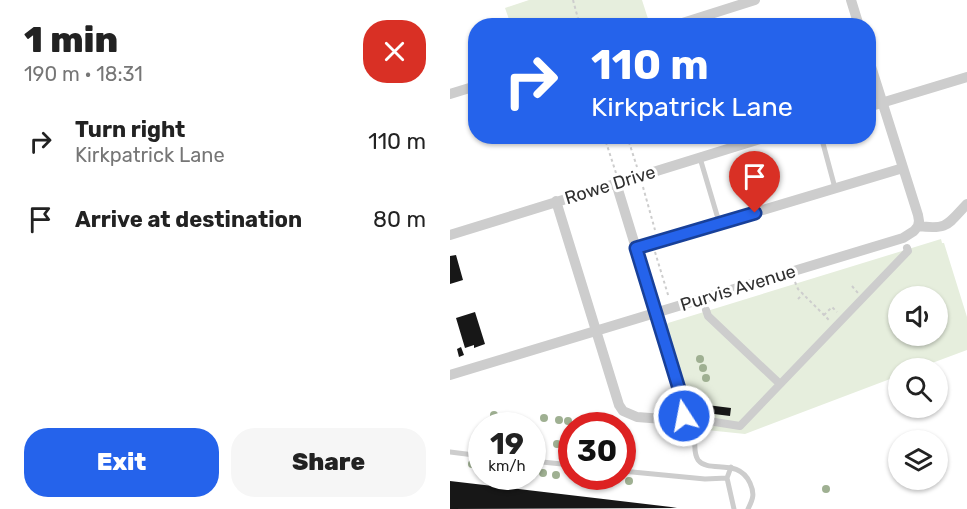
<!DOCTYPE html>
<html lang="en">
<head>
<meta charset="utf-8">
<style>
  body { margin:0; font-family:Rubik,sans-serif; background:#f6f6f6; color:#222; height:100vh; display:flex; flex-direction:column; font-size:22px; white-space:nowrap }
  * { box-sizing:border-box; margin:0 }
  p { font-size:20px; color:#767676 }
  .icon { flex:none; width:33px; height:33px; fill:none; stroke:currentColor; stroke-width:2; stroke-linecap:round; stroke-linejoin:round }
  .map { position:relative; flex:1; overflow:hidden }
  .drawer { display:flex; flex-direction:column; background:#fff; width:450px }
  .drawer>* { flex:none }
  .guide { position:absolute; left:18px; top:18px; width:408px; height:126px; border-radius:24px; box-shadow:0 2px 4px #0004; background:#2563eb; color:#fff; overflow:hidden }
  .buttons { position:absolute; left:438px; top:286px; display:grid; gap:12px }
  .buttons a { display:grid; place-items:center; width:60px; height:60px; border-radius:50%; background:#fff; box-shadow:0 2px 4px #0004; font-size:30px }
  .speed { position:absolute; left:18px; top:412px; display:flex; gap:12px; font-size:30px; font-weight:700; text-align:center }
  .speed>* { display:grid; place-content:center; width:78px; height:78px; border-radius:50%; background:#fff; box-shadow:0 2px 4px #0004; line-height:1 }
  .speed small { font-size:15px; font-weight:400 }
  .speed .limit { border:9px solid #d22; background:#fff; color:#111 }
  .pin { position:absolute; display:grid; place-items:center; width:51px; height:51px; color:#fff; margin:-62px -26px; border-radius:50% 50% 50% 0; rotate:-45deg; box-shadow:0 0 6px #0007 }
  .pin .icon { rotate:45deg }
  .me { position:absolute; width:66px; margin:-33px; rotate:349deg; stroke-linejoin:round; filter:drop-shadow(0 0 4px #0008) }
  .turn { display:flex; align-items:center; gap:21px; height:126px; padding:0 24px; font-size:27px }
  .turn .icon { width:78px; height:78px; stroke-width:2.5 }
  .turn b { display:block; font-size:42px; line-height:51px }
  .round { display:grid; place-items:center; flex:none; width:63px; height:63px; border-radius:24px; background:#f6f6f6 }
  .overview { display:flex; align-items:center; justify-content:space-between; height:102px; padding:0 24px }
  h1 { font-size:36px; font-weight:800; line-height:45px }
  .action { display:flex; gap:12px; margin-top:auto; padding:12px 24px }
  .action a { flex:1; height:69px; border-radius:24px; background:#2563eb; color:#fff; font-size:24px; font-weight:800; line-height:69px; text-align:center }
  .action a+a { background:#f6f6f6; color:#222 }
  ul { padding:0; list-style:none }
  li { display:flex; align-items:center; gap:18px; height:78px; padding:0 24px }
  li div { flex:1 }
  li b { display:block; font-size:22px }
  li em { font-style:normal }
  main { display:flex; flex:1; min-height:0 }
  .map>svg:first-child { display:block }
</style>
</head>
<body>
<main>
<section class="drawer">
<div class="overview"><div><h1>1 min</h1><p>190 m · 18:31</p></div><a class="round" style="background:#d93025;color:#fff"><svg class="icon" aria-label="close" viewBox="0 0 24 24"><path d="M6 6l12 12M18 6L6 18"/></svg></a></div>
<ul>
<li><svg class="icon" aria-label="right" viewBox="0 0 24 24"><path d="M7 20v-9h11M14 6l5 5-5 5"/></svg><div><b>Turn right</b><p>Kirkpatrick Lane</p></div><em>110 m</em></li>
<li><svg class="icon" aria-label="arrive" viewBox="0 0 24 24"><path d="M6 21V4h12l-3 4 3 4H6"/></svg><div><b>Arrive at destination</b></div><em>80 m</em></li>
</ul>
<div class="action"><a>Exit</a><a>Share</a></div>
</section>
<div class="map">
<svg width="517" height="509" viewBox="0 0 517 509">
  <rect width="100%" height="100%" fill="#fff"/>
  <path fill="#e6eedd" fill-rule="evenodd" d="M79,0H192L200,25H61L55,8Z
    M491,239L492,243H494L517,317V350L466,369H448V376L295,434L247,429L215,328L218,323ZM448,297H488V336H448Z"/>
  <path fill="#171717" d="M6,255L13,280L0,284V256Z
    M25,312L35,344L24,348V345L15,348L6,318Z
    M11,347L14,355L9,357L7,349Z
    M257,405L281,408L280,416L256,413Z
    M0,481L221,507L227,508L0,509Z"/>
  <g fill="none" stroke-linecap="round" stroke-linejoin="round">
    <path stroke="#cdcdcd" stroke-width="2" stroke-dasharray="3 3" stroke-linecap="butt" d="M123,0L130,26
      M154,136L166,173
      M177,136L187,167
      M193,187L205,230
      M205,252L219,298
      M345,282L348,289L379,320
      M402,286L408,293
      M348,299L353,294
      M374,315L382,307L387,312"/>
    <path stroke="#cdcdcd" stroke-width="5" d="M371,136L385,188
      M250,158L269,222
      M233,417C238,422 243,430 244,437C246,445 243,452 248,460C259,474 288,457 300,483C305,494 303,499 298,509
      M0,452L32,456
      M82,461L122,465
      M281,467L277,478L284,509
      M172,471L255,479L277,478"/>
    <path stroke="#cdcdcd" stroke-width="8" d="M256,310L258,316L330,384
      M233,417L290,426L458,251L457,248"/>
    <path stroke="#cdcdcd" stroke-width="10" d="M401,0L409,26
      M223,26L305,0
      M418,57L468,215L469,221L468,226
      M0,94L26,86
      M418,107L517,77
      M106,201L169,405L173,411L187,417L226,420L234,416V405L166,183
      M468,226C498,230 497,225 517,204
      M0,235L320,136
      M186,248L453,168
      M0,375L453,238L464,231L468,226"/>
  </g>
  <g fill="#9fb092">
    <circle cx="250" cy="359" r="4"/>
    <circle cx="253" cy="368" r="4"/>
    <circle cx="256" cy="378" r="4"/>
    <circle cx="44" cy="415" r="4"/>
    <circle cx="94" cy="418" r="4"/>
    <circle cx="109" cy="420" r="4"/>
    <circle cx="118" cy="421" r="4"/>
    <circle cx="107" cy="444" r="4"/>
    <circle cx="22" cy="464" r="4"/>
    <circle cx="93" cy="473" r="4"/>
    <circle cx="106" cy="475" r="4"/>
    <circle cx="179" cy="481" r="4"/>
    <circle cx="376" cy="489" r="4"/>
  </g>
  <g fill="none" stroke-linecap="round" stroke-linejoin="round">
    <g stroke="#184099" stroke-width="15">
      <path id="route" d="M234,416V405L186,248L305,213"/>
    </g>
    <use href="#route" stroke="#2563eb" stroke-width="10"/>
  </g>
  <g text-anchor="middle" stroke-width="6" stroke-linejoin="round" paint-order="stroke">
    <g font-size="18" fill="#303030" stroke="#fff">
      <text transform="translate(160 185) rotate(-17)" y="6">Rowe Drive</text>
      <text transform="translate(288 288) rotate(-17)" y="6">Purvis Avenue</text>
    </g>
  </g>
</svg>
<div class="buttons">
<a><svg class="icon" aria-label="sound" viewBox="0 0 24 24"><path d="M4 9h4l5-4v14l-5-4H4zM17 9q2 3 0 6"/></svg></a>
<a><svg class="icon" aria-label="search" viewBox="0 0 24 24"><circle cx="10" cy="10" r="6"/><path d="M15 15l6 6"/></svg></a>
<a><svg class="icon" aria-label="layers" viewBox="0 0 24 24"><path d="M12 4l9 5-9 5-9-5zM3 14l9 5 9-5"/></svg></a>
</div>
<div class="speed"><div>19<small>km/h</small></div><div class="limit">30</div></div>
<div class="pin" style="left:305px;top:213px;background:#d93025"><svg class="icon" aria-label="arrive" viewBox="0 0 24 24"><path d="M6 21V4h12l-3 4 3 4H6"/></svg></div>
<svg class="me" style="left:234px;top:416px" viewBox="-20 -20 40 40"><circle r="17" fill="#2563eb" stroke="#fff" stroke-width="3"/><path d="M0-11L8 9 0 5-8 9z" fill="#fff"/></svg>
<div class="guide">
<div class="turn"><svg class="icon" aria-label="right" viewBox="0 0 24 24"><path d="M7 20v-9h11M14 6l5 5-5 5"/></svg><div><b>110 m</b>Kirkpatrick Lane</div></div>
</div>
</div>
</main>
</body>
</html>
